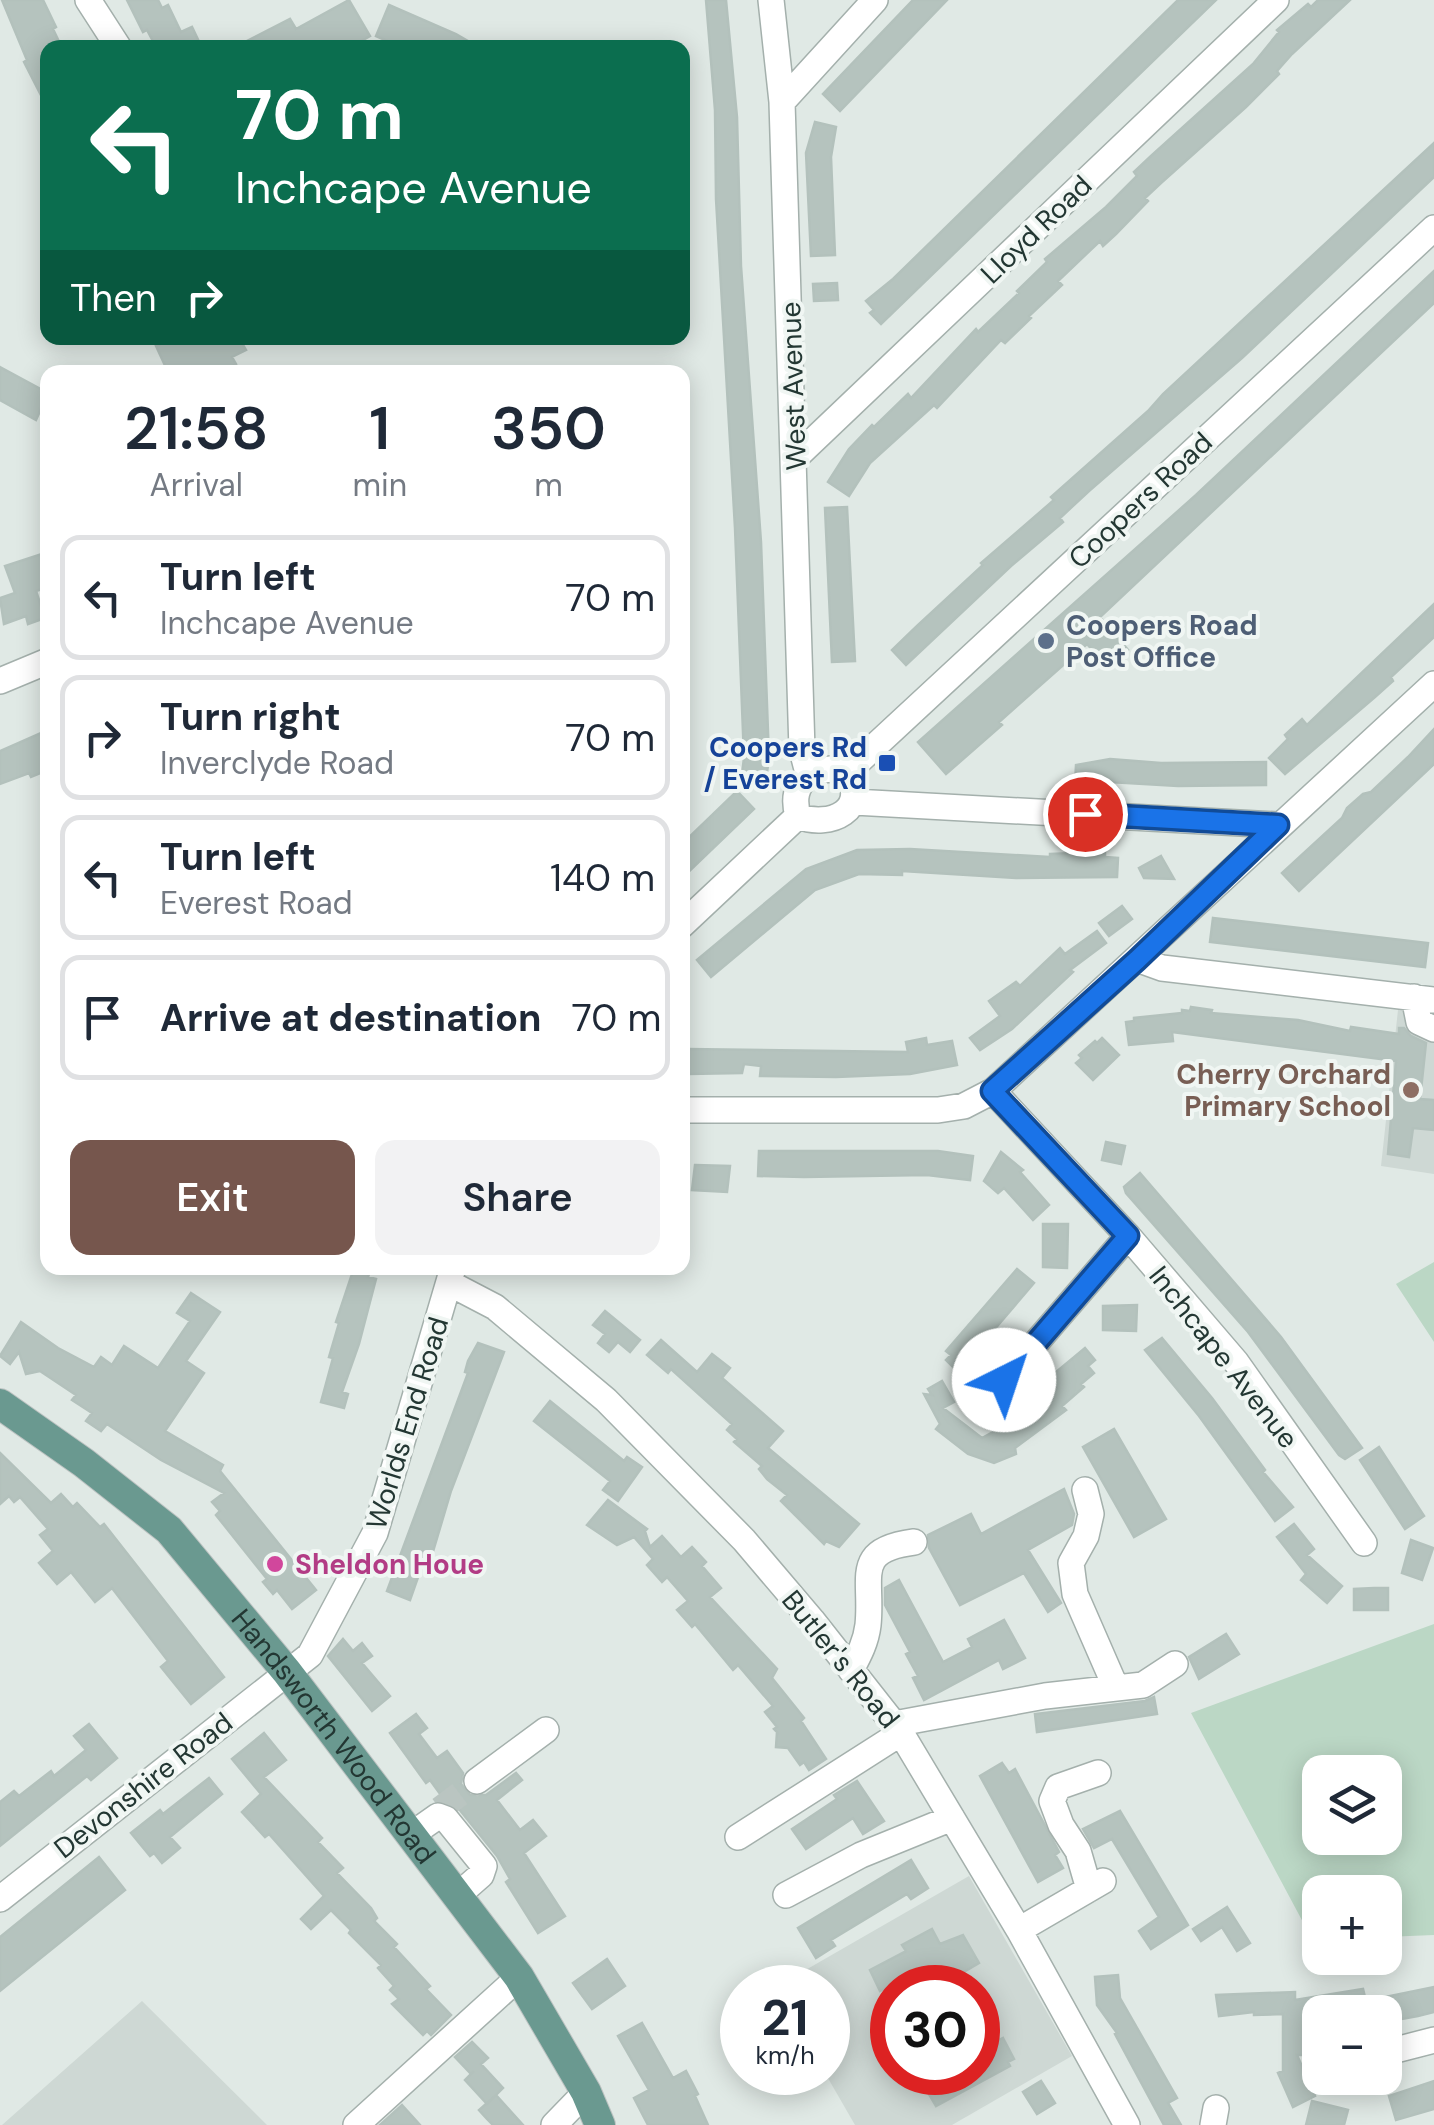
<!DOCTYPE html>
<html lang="en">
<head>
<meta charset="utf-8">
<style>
  body { margin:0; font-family:"DM Sans",sans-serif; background:#f2f2f3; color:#1f2937; height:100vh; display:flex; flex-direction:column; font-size:38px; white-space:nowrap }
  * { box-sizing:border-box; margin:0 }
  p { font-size:32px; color:#747a83 }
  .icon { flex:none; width:55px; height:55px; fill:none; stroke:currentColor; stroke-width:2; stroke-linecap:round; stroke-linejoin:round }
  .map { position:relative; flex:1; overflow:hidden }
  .side { position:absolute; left:40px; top:365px; width:650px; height:910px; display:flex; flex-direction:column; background:#fff; border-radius:20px; box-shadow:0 5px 25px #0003 }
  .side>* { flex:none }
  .banner { position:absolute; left:40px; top:40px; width:650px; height:305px; border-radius:20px; box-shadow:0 5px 25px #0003; background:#0b6e4f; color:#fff; overflow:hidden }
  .controls { position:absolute; left:1302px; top:1755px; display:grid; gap:20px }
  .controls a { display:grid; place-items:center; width:100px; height:100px; border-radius:20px; background:#fff; box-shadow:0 5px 25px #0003; font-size:50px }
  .speed { position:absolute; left:720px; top:1965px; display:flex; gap:20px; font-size:50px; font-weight:700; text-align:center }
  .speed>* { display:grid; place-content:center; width:130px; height:130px; border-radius:50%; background:#fff; box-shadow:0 5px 25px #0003; line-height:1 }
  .speed small { font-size:25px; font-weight:400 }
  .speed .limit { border:15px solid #d22; background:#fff; color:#111 }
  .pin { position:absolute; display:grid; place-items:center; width:85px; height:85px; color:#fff; margin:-42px; border:5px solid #fff; border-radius:50%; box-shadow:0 2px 10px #0007 }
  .me { position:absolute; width:110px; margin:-55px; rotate:41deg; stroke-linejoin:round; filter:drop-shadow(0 0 8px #0008) }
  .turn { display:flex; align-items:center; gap:35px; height:210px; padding:0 30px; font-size:45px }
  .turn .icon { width:130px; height:130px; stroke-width:2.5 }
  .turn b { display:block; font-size:70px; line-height:85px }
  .then { display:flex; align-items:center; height:95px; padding:0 30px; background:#0003; gap:20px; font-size:38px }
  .eta { display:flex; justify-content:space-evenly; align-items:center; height:170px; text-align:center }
  .eta b { font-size:60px; font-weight:600; line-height:70px }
  .cta { display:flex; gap:20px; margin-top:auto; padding:20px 30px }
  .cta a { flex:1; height:115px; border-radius:20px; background:#76564d; color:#fff; font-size:40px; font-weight:600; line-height:115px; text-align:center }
  .cta a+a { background:#f2f2f3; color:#1f2937 }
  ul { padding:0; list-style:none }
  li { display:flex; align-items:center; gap:30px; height:125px; margin:0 20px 15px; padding:0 10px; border:5px solid #e0e1e3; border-radius:20px }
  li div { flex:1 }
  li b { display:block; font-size:38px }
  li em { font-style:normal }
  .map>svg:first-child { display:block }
</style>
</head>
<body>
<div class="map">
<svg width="1434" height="2125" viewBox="0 0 1434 2125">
  <rect width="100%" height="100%" fill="#e0e9e5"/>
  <path fill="#ced8d4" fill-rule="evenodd" d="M1398,1010L1434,1015V1174L1381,1166Z
    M969,1876L1072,2056L952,2125H855L825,2073L828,1988L776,1987ZM892,1988H978V2072H892Z
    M142,2001L267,2125H2Z"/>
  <path fill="#bbd7c5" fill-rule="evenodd" d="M1434,1262V1342L1396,1284Z
    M1434,1624V1935L1385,1937V1892H1320V1939H1312L1191,1713ZM1320,1772H1385V1838H1320Z"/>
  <path fill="#b5c3be" stroke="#b3c1bc" stroke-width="2.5" d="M2,0H43L56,27L53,29L62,48H48V109L24,62L27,60Z
    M127,0H158L162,8L168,5L181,32L192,27L202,48H150L155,45L147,30L143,32Z
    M349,0L370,36L349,48H233L290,19L296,29Z
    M706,0H726L737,117L741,266L761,542L769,759L765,785L741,782L744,758L735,528L716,199L715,110Z
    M913,0H947L840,111L823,94Z
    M1178,0H1216L881,324L870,313L874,310L866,301L893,279Z
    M1318,0H1350L1292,54L1277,71L1279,74L1246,107L1161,183L1145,198L1148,201L1116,234L1103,246L1100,241L1058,281L1062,285L1029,316L1031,318L1005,343L1001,340L937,408L934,405L870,463L849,496L828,482L849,449L872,425L874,427L908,394L911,398L976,329L978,332L1019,293L1017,291L1047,262L1045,259L1106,207L1137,176L1134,172L1151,156L1253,64L1279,32L1277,30L1308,4L1311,7Z
    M389,5L456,34L480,48H403L376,36Z
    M815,122L836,127L831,157L835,255L811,256L806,153Z
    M1434,143V177L1242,358L1089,491L1060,518L1063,522L1011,566L906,665L892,650L917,626L983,565L981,563L1054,500L1051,497L1148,411L1163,394Z
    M1434,271V303L1100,617L1128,650L1108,668L1087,644L999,722L1002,725L946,774L918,742L1196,495Z
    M837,283L838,300L814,301L813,284Z
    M191,338H239L246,350L232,357L236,364L223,371L219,366L207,372L204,367L192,372H168L156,346L174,339L176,344Z
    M0,367L48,393L36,420L0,400Z
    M847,507L855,661L832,662L825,508Z
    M48,552V587L36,591L45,618L28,624L26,616L4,624L0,598L15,593L5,566Z
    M1434,604V637L1391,677L1393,681L1375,697L1285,774L1269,758L1288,739L1285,735L1302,719L1307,725Z
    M1434,729V764L1299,891L1282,873L1342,818L1347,808L1363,794L1371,792L1408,757Z
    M48,730V770L31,777L29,773L0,784V751Z
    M1110,759L1161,763L1266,762V785L1178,786L1092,781V784H1075L1076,765Z
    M737,791L754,809L682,878V844Z
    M910,849L1050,857V854L1105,852V857L1118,858L1117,877L1016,878L902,871V875L859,874L815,890L711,977L697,960L806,869L857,850Z
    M1161,856L1174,879L1144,878L1139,868Z
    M1122,906L1132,919L1109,936L1099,923Z
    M1213,918L1428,943L1425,967L1210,942Z
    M1097,931L1106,943L1070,970L1073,972L1012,1029L980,1050L970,1038L1000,1016L989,1001L1016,982L1020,986L1060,948L1065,954Z
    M1191,1007L1212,1010L1211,1013L1298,1020L1350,1031L1351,1027L1399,1034V1028H1404L1411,1036L1426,1043L1420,1099L1434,1100V1130L1413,1128L1409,1157L1388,1154L1396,1061L1172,1032L1173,1041L1129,1045L1126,1022L1134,1021V1018L1182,1013V1010L1190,1011Z
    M926,1038L927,1045L952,1041L957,1065L910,1074L836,1077L760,1076L761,1066L744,1064L742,1073L689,1074L688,1049L908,1052L906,1042Z
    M1102,1038L1119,1055L1093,1080L1076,1063L1082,1058L1079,1055L1095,1041L1097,1043Z
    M1106,1142L1125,1146L1121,1164L1102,1160Z
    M759,1151H938L973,1156L970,1180L927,1175L804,1177L758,1176Z
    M1001,1152L1023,1170L1020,1172L1049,1205L1033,1220L1004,1188L998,1193L984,1181Z
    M695,1165L730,1166L727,1192L692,1190Z
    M1140,1173L1281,1337L1362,1448L1345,1459L1339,1455L1248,1332L1126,1193L1124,1187Z
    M1043,1224H1068L1067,1268L1043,1267Z
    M354,1268H371L368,1277L376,1279L359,1344L342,1392L348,1394L344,1408L321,1402L333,1358L329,1357L339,1323L336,1322Z
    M1017,1269L1034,1283L958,1372L946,1360L951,1355L946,1351Z
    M191,1293L220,1312L186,1361L204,1373L165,1431L223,1465L220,1471L316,1590L292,1609L277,1590L273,1594L263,1582L267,1579L216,1515L220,1511L212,1502L224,1493L161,1460L107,1424L101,1431L86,1421L92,1413L72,1400L76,1395L40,1371L26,1374L19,1352L10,1364L0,1356L21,1322L58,1348L94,1367L101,1357L112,1365L124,1346L158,1368L190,1321L177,1313Z
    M1137,1305L1136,1331L1103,1330V1306Z
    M605,1311L640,1340L630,1352L618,1342L609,1352L598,1343L605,1334L593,1325Z
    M1162,1338L1212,1398L1265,1470L1263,1472L1293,1507L1275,1521L1199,1416L1145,1350Z
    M661,1340L697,1372L712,1354L730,1368L722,1378L783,1431L768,1448L859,1524L839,1547L826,1541L824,1544L781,1501L787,1495L767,1479L759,1469L762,1466L734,1442L737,1439L727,1430L732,1424L671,1369L668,1373L647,1355Z
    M478,1343L504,1352L451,1491L429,1565L423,1563L410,1600L387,1591L468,1373L465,1372L468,1361Z
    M1085,1348L1095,1360L1088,1366L1094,1373L1081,1384L1084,1387L1062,1406L1066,1410L1015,1448L1016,1454L994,1463L968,1454L936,1429L940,1424L924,1394L932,1395L928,1389L942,1381L954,1402L943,1408L982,1438L1015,1420L1017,1423L1038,1404L1057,1388L1049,1378Z
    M550,1401L624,1461L627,1457L642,1467L618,1501L603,1490L610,1481L534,1421Z
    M1114,1429L1166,1519L1134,1537L1083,1447Z
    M1379,1447L1424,1516L1405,1529L1360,1460Z
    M0,1453L51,1503L61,1494L73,1507L77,1503L100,1527L104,1524L224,1677L191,1704L161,1667L168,1661L112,1588L95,1602L71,1572L57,1584L39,1563L53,1551L40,1535L48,1529L20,1497L14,1502L9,1496L0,1504Z
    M1064,1489L1074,1514L1072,1525L1028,1550L1061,1603L1048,1612L1024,1573L960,1605L929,1548L928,1535L971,1514L981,1534Z
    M608,1500L647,1529L645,1531L650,1547L662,1536L681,1557L692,1547L706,1562L702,1566L721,1588L710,1597L777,1669L772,1678L804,1718L801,1721L826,1759L809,1770L804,1762L800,1765L788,1748L776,1747L777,1732L774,1729L777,1727L765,1712L773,1706L738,1665L733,1670L695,1624L692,1627L677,1610L688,1601L667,1577L662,1582L647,1565L653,1559L634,1537L617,1545L587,1525Z
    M1294,1524L1314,1549L1307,1555L1342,1586L1327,1603L1301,1580L1306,1574L1277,1537Z
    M1411,1540L1433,1548L1422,1580L1402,1573Z
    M899,1580L943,1662L972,1647L968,1639L1004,1620L1025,1658L1003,1669L999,1660L924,1700L913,1678L918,1676L906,1654L910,1652L885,1605V1588Z
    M1374,1588H1388V1610H1354V1589Z
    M1226,1634L1239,1654L1199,1679L1189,1657Z
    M343,1639L353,1651L362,1643L372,1656L362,1663L390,1696L372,1711L328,1656Z
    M1154,1697L1157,1714L1037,1732L1035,1714L1145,1701Z
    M416,1714L427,1728L419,1734L437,1758L447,1751L463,1773L461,1784L470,1795H486L516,1773L522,1780L497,1800L520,1830L533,1820L546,1836L524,1853L565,1916L538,1933L506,1882L510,1879L497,1856L459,1809L446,1802L430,1780L426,1783L390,1733Z
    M89,1724L117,1758L91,1780L87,1776L0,1846V1802L14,1791L19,1796L51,1771L54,1776L86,1750L74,1736Z
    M264,1733L286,1760L264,1777L322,1838L318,1842L343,1868L337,1873L371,1908L377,1918L374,1921L397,1944L394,1947L430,1986L426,1989L451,2015L431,2035L427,2031L423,2035L392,2004L399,1999L390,1990L394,1986L378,1968L381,1965L349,1933L351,1930L331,1910L311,1929L301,1919L324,1896L269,1834L265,1837L242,1812L261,1794L232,1759Z
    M1002,1763L1009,1773L1015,1769L1059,1852L1055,1855L1063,1868L1038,1882L980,1776Z
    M209,1778L222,1794L170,1837L180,1848L162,1863L154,1853L150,1856L131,1833L160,1810L163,1814Z
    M857,1781L884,1821L863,1834L853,1818L806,1849L792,1829L837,1799L834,1795Z
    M1120,1811L1188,1925L1151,1949L1139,1931L1159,1917L1112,1839L1094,1848L1083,1829Z
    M99,1857L125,1890L0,1991V1937Z
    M911,1860L928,1888L911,1899L907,1894L831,1940L835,1946L816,1958L798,1928Z
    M1227,1907L1250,1943L1237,1951L1222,1927L1201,1941L1193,1929Z
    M932,1929L940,1944L963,1935L979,1963L950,1980L954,1988L888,1987L880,1991L870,1970L906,1951L902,1945Z
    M607,1959L625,1986L592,2009L573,1983Z
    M1118,1975L1120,1998L1177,2098L1168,2103L1181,2125H1164L1115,2034L1117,2033L1097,2005L1095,1977Z
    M1434,1987V2012L1418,2016L1385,2022V2012H1320V2023L1306,2026L1307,2055H1297L1315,2096L1293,2107L1278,2073L1283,2071V2014L1254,2015V2012L1219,2016L1216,1995L1295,1992V2000L1363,1989L1366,2001Z
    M642,2023L673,2078L686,2071L698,2094L695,2096L708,2125H648L634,2098L649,2090L618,2036Z
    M1003,2038L1014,2059L1008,2062L1010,2066L936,2106L923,2084L944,2072H978V2051Z
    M472,2042L488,2058L481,2064L503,2088L487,2104L465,2080L474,2071L471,2074L455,2057Z
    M1041,2081L1055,2103L1037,2114L1023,2092Z
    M1434,2081V2109L1396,2120L1389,2096Z
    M496,2095L523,2125H493L487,2119L479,2110Z
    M1312,2101L1348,2110L1344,2125H1306Z
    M402,2105L420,2125H380Z"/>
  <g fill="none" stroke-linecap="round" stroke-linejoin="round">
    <path stroke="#bac5c1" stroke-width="25" stroke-dasharray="25 12" stroke-linecap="butt" d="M440,1809L477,1781"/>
    <g stroke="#a4b0ac" stroke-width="28">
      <path id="minor" d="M88,0L119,48
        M771,0L782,102L802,750L808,773
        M782,102L875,0
        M796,457L1276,0
        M0,681L48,661
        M830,769L846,773C871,809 830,829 798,816C793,798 796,788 808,773Z
        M846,773L1434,228
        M854,802L1278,825
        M682,925L798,816
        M1137,959L1162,968L1434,1000
        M1414,997L1419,1022L1434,1029
        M993,1091L1128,1236L1236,1362L1364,1543
        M682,1110H938L964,1106L993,1091L1434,684
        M449,1283L495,1307L606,1400L744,1540L812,1620L901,1733L1019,1930L1127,2125
        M1004,1380L1128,1236
        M1085,1490L1091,1514L1086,1536L1071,1563L1075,1594L1116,1688
        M851,1670C859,1655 866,1642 868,1625C873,1577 852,1550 914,1542
        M894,1724L1045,1696L1143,1685L1175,1664
        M477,1781L546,1730
        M411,1835L438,1816L446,1819L484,1866L481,1875L457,1896
        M738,1837L901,1733
        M1089,1889L1078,1851L1061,1825L1052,1801L1058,1787L1098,1773
        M786,1895L861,1855L952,1818
        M0,1899L310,1655L375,1533L453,1268
        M1019,1930L1103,1881
        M1385,2056L1388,2052L1434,2040
        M356,2125L519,1977
        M554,2125L586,2092
        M1213,2125L1216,2108"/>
    </g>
    <g stroke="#bdc3c2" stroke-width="32">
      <g id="major">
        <path id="s1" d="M0,1404L84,1463L169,1530L287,1672L519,1977L586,2092L600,2125"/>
      </g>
    </g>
    <use href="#minor" stroke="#fff" stroke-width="25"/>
    <use href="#major" stroke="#6a9990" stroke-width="30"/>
  </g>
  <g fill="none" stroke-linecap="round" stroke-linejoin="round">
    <g stroke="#114b97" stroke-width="25">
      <path id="route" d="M1004,1380L1128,1236L992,1091L1137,960L1278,825L1085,814"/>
    </g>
    <use href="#route" stroke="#1a73e8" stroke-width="18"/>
  </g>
  <circle fill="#5c6f8a" stroke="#f0f6f3" stroke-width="4" cx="1046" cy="641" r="10"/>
  <rect fill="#1a4fb4" stroke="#f0f6f3" stroke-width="4" x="877" y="753" width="20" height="20" rx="5"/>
  <circle fill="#8d6e63" stroke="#f0f6f3" stroke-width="4" cx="1411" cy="1090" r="10"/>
  <circle fill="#d1479c" stroke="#f0f6f3" stroke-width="4" cx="275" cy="1564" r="10"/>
  <g text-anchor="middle" stroke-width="8" stroke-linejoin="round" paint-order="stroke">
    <g font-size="28" fill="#233733" stroke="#f0f6f3">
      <text transform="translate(1036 229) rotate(-44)" y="10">Lloyd Road</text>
      <text transform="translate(793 386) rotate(-92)" y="10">West Avenue</text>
      <text transform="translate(1140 500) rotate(-43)" y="10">Coopers Road</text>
      <text transform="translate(1224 1357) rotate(52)" y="10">Inchcape Avenue</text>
      <text transform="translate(407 1423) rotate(-73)" y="10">Worlds End Road</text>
      <text transform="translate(841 1659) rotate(51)" y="10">Butler's Road</text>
      <text dy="10" stroke="none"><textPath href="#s1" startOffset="475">Handsworth Wood Road</textPath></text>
      <text transform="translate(143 1785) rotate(-38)" y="10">Devonshire Road</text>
    </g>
    <g font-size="28" font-weight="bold" fill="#4e5e75" stroke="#f0f6f3" text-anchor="start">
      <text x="1066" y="635">Coopers Road<tspan x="1066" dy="32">Post Office</tspan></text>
    </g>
    <g font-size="28" font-weight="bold" fill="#164399" stroke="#f0f6f3" text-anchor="end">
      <text x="867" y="757">Coopers Rd<tspan x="867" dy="32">/ Everest Rd</tspan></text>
    </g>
    <g font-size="28" font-weight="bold" fill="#785e54" stroke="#f0f6f3" text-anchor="end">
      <text x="1391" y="1084">Cherry Orchard<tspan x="1391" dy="32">Primary School</tspan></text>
    </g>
    <g font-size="28" font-weight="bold" fill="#b23c85" stroke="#f0f6f3" text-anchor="start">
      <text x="295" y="1574">Sheldon Houe</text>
    </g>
  </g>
</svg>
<div class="controls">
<a><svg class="icon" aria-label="layers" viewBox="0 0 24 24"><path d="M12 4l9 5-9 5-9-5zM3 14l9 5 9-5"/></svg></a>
<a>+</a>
<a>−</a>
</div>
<div class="speed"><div>21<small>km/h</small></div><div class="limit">30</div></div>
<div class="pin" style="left:1085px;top:814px;background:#d93025"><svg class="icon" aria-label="arrive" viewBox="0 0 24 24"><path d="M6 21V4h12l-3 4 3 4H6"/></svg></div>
<svg class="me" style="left:1004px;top:1380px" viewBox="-20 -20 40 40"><circle r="19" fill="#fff"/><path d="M0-13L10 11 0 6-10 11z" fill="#1a73e8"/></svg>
<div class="banner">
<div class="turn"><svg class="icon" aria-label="left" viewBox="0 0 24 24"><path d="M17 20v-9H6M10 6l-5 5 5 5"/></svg><div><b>70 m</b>Inchcape Avenue</div></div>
<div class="then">Then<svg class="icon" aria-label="right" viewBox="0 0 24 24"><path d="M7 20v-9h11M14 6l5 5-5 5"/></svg></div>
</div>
<section class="side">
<div class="eta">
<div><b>21:58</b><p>Arrival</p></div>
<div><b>1</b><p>min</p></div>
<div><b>350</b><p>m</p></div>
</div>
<ul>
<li><svg class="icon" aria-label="left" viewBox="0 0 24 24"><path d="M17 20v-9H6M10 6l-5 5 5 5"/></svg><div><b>Turn left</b><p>Inchcape Avenue</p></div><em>70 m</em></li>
<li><svg class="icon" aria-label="right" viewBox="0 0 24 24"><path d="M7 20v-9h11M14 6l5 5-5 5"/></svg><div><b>Turn right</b><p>Inverclyde Road</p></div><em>70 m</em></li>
<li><svg class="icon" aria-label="left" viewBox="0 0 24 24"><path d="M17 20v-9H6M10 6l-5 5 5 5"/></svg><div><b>Turn left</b><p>Everest Road</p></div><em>140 m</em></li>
<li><svg class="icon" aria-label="arrive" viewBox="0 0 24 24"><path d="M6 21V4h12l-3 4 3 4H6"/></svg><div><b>Arrive at destination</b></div><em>70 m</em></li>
</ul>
<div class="cta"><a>Exit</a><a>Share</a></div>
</section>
</div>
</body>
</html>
